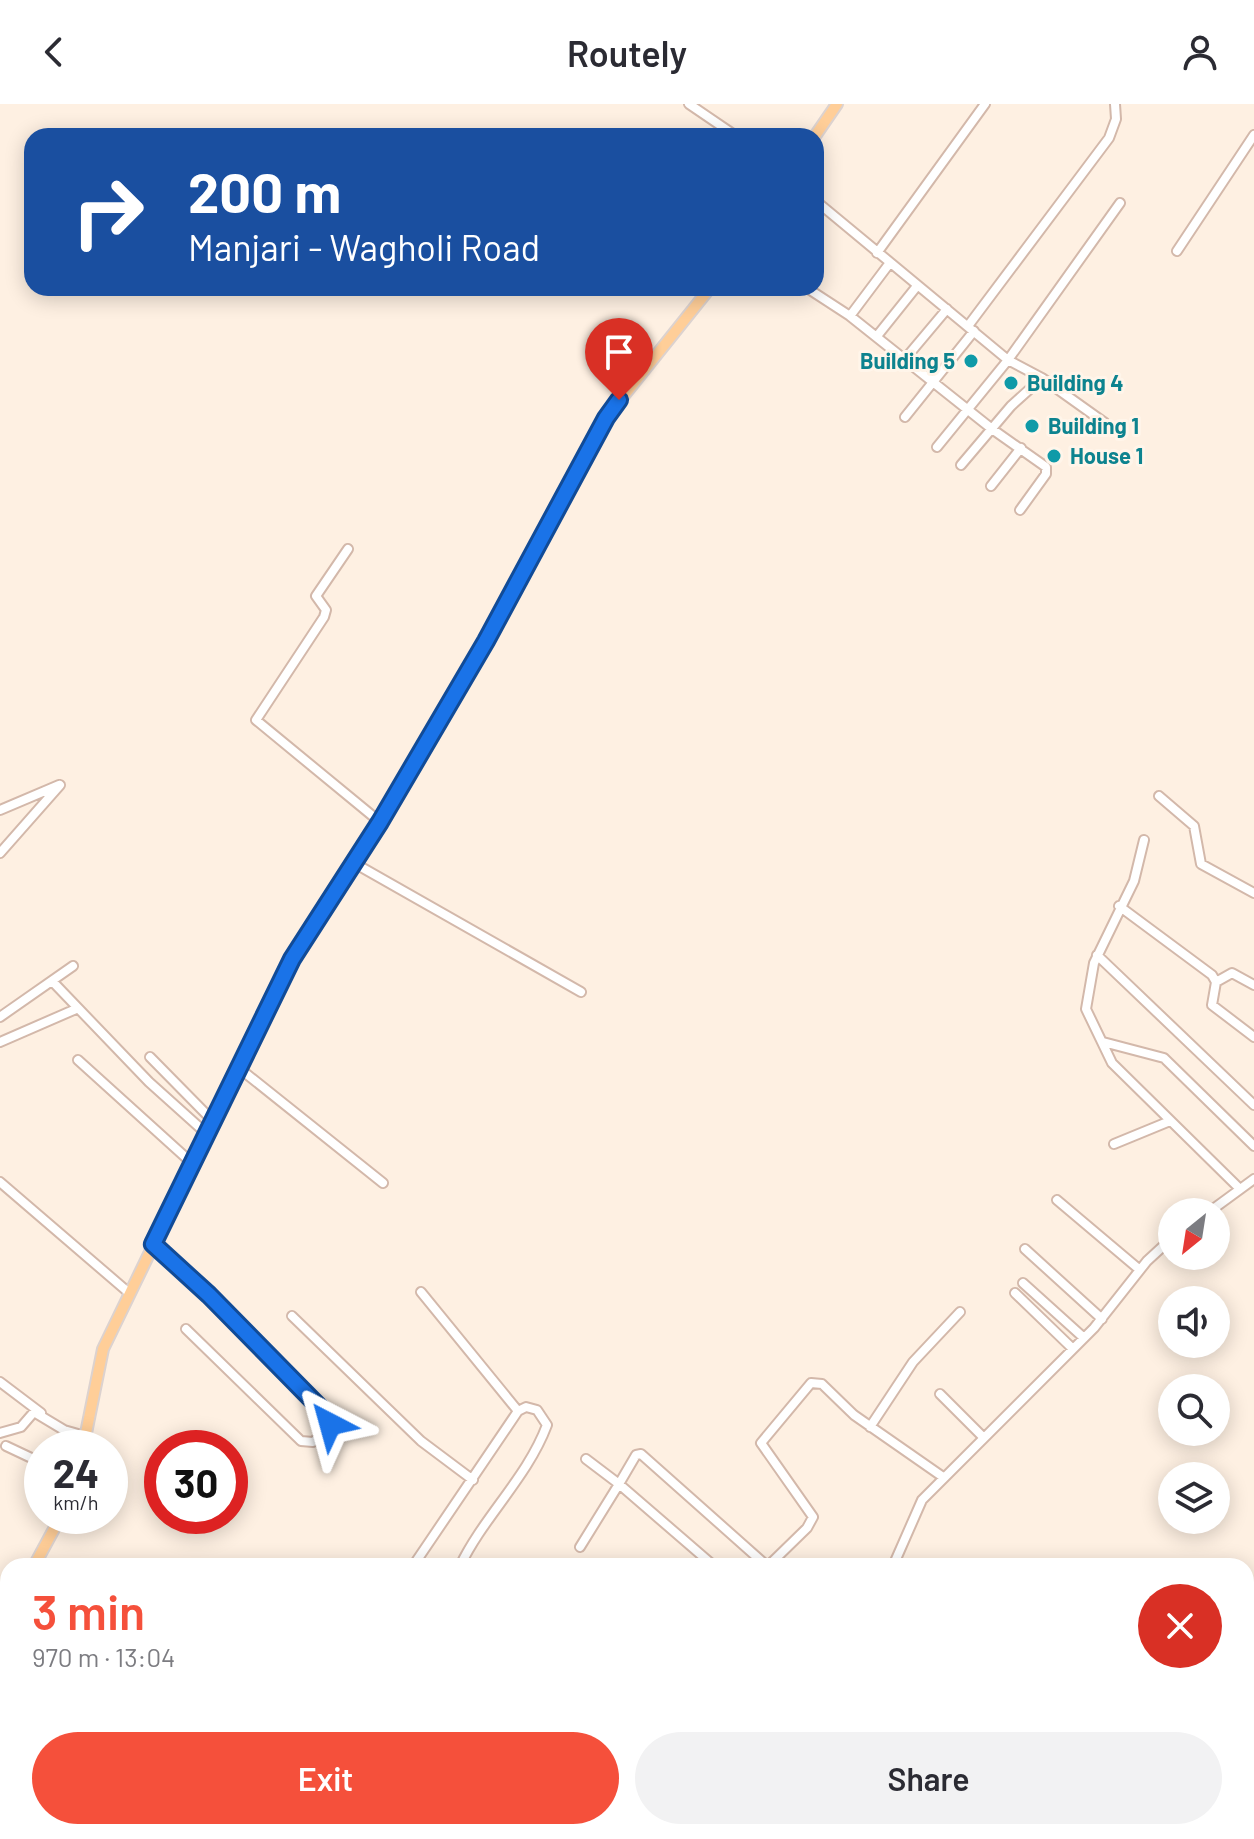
<!DOCTYPE html>
<html lang="en">
<head>
<meta charset="utf-8">
<style>
  body { margin:0; font-family:Barlow,sans-serif; background:#f2f2f3; color:#2b2b33; height:100vh; display:flex; flex-direction:column; font-size:30px; white-space:nowrap }
  * { box-sizing:border-box; margin:0 }
  p { font-size:26px; color:#7c7c81 }
  .icon { flex:none; width:44px; height:44px; fill:none; stroke:currentColor; stroke-width:2; stroke-linecap:round; stroke-linejoin:round }
  .map { position:relative; flex:1; overflow:hidden }
  .drawer { position:absolute; left:0px; top:1454px; width:1254px; height:282px; display:flex; flex-direction:column; background:#fff; border-radius:24px 24px 0 0; box-shadow:0 4px 20px #0003 }
  .drawer>* { flex:none }
  .hud { position:absolute; left:24px; top:24px; width:800px; height:168px; border-radius:24px; box-shadow:0 4px 20px #0003; background:#1a4fa0; color:#fff; overflow:hidden }
  .needle { width:52px; rotate:210deg }
  .fabs { position:absolute; left:1158px; top:1094px; display:grid; gap:16px }
  .fabs a { display:grid; place-items:center; width:72px; height:72px; border-radius:50%; background:#fff; box-shadow:0 4px 20px #0003; font-size:40px }
  .speed { position:absolute; left:24px; top:1326px; display:flex; gap:16px; font-size:40px; font-weight:700; text-align:center }
  .speed>* { display:grid; place-content:center; width:104px; height:104px; border-radius:50%; background:#fff; box-shadow:0 4px 20px #0003; line-height:1 }
  .speed small { font-size:20px; font-weight:400 }
  .speed .limit { border:12px solid #d22; background:#fff; color:#111 }
  .pin { position:absolute; display:grid; place-items:center; width:68px; height:68px; color:#fff; margin:-82px -34px; border-radius:50% 50% 50% 0; rotate:-45deg; box-shadow:0 0 8px #0007 }
  .pin .icon { rotate:45deg }
  .me { position:absolute; width:88px; margin:-44px; rotate:321deg; stroke-linejoin:round; filter:drop-shadow(0 0 6px #0008) }
  .turn { display:flex; align-items:center; gap:28px; height:168px; padding:0 32px; font-size:36px }
  .turn .icon { width:104px; height:104px; stroke-width:2.5 }
  .turn b { display:block; font-size:56px; line-height:68px }
  .round { display:grid; place-items:center; flex:none; width:84px; height:84px; border-radius:42px; background:#f2f2f3 }
  .head { display:flex; align-items:center; justify-content:space-between; height:136px; padding:0 32px }
  h1 { font-size:48px; font-weight:600; line-height:60px; color:#f5503b }
  .action { display:flex; gap:16px; margin-top:auto; padding:16px 32px }
  .action a { flex:1; height:92px; border-radius:48px; background:#f5503b; color:#fff; font-size:32px; font-weight:600; line-height:92px; text-align:center }
  .action a+a { background:#f2f2f3; color:#2b2b33 }
  header { display:flex; justify-content:space-between; align-items:center; height:104px; padding:0 32px; background:#fff; font-size:36px; font-weight:600 }
  .map>svg:first-child { display:block }
</style>
</head>
<body>
<header><svg class="icon" aria-label="back" viewBox="0 0 24 24"><path d="M15 5l-7 7 7 7"/></svg>Routely<svg class="icon" aria-label="person" viewBox="0 0 24 24"><circle cx="12" cy="8" r="4"/><path d="M4 21q1-7 8-7t8 7"/></svg></header>
<div class="map">
<svg width="1254" height="1735" viewBox="0 0 1254 1735">
  <rect width="100%" height="100%" fill="#fef0e2"/>
  <path fill="#f9e4d2" d="M248,1728H316V1735H259Z
    M779,1728H943L957,1735H770Z"/>
  <g fill="none" stroke-linecap="round" stroke-linejoin="round">
    <g stroke="#d3b8aa" stroke-width="12">
      <path id="minor" d="M689,0L736,32
        M816,97L1008,256L1042,274L1105,319
        M1177,147L1254,31
        M877,149L985,0
        M807,184L850,212L992,325L1046,363V370L1020,406
        M850,212L889,160
        M968,222L1109,34L1116,15L1115,0
        M877,232L917,182
        M905,255L947,205
        M905,313L974,227
        M937,343L1008,256L1120,99
        M961,361L1011,302L1042,274
        M991,382L1021,344
        M348,445L316,492L326,506L324,513L256,616L380,718
        M1159,692L1194,722L1201,760L1254,789
        M0,706L59,681
        M1144,736L1134,777L1094,859L1086,905L1112,959L1240,1085
        M0,749L60,681
        M354,759L581,888
        M1119,802L1212,871L1216,878L1212,901L1254,933
        M1097,851L1254,1001
        M53,878L149,978L208,1031
        M1216,878L1232,869L1254,881
        M0,913L73,862
        M0,938L76,905
        M1103,938L1164,954L1254,1042
        M150,953L214,1018
        M78,956L193,1060
        M239,964L383,1079
        M1114,1040L1170,1017
        M0,1078L128,1188
        M1057,1096L1140,1166
        M1209,1108L1254,1075
        M153,1140L209,1191L329,1313L328,1326L313,1338L301,1337L186,1225
        M1025,1145L1102,1215
        M1023,1179L1084,1234
        M421,1188L518,1307
        M1015,1189L1073,1245
        M292,1212L421,1337L473,1376
        M0,1278L41,1309
        M940,1290L982,1332
        M870,1323L913,1258L960,1208
        M0,1329L21,1323L34,1308L64,1326L85,1332
        M6,1342L42,1359
        M586,1355L619,1380L636,1351L641,1350L767,1462
        M580,1443L619,1380L714,1462
        M413,1462L518,1307L526,1303L537,1306L547,1321C527,1374 484,1412 460,1462
        M768,1462L807,1424L813,1413L761,1339L811,1279L822,1280L854,1311L943,1373
        M893,1462L922,1396L1094,1224L1147,1157L1172,1134
        M0,1584L8,1589
        M1246,1622L1254,1614
        M0,1693L8,1697
        M1246,1714L1254,1712
        M70,1728L83,1735
        M413,1728L425,1735
        M526,1728L537,1735
        M596,1728L607,1735
        M934,1728L948,1735
        M1081,1728L1094,1735
        M59,1735L63,1728
        M455,1735L460,1728
        M630,1735L631,1728
        M706,1735L714,1728
        M795,1735L804,1728
        M861,1735L870,1728
        M914,1735L924,1732
        M1126,1735L1130,1728
        M1164,1735L1168,1728"/>
    </g>
    <g stroke="#dcd2cf" stroke-width="14">
      <path id="major" d="M815,32L837,0
        M83,1344L103,1245L292,855L380,718L486,537L606,314L710,184
        M34,1462L61,1412
        M0,1574L8,1546"/>
    </g>
    <use href="#minor" stroke="#fff" stroke-width="8"/>
    <use href="#major" stroke="#ffce98" stroke-width="10"/>
  </g>
  <g fill="none" stroke-linecap="round" stroke-linejoin="round">
    <g stroke="#114b97" stroke-width="20">
      <path id="route" d="M330,1320L329,1313L209,1191L153,1140L292,855L380,718L486,537L606,314L619,296"/>
    </g>
    <use href="#route" stroke="#1a73e8" stroke-width="14"/>
  </g>
  <g fill="#0f9aa8" stroke="#fff5ea" stroke-width="3">
    <circle cx="971" cy="257" r="8"/>
    <circle cx="1011" cy="279" r="8"/>
    <circle cx="1032" cy="322" r="8"/>
    <circle cx="1054" cy="352" r="8"/>
  </g>
  <g text-anchor="middle" stroke-width="6" stroke-linejoin="round" paint-order="stroke">
    <g font-size="22" font-weight="bold" fill="#0d838f" stroke="#fff5ea" text-anchor="start">
      <text x="955" y="265" text-anchor="end">Building 5</text>
      <text x="1027" y="287">Building 4</text>
      <text x="1048" y="330">Building 1</text>
      <text x="1070" y="360">House 1</text>
    </g>
  </g>
</svg>
<div class="fabs">
<a><svg class="needle" viewBox="-14 -14 28 28"><path d="M0-13l5 13h-10z" fill="#e53935"/><path d="M0 13l5-13h-10z" fill="#7c7c81"/></svg></a>
<a><svg class="icon" aria-label="sound" viewBox="0 0 24 24"><path d="M4 9h4l5-4v14l-5-4H4zM17 9q2 3 0 6"/></svg></a>
<a><svg class="icon" aria-label="search" viewBox="0 0 24 24"><circle cx="10" cy="10" r="6"/><path d="M15 15l6 6"/></svg></a>
<a><svg class="icon" aria-label="layers" viewBox="0 0 24 24"><path d="M12 4l9 5-9 5-9-5zM3 14l9 5 9-5"/></svg></a>
</div>
<div class="speed"><div>24<small>km/h</small></div><div class="limit">30</div></div>
<div class="pin" style="left:619px;top:296px;background:#d93025"><svg class="icon" aria-label="arrive" viewBox="0 0 24 24"><path d="M6 21V4h12l-3 4 3 4H6"/></svg></div>
<svg class="me" style="left:330px;top:1320px" viewBox="-20 -20 40 40"><path d="M0-17L14 15 0 8-14 15z" fill="#1a73e8" stroke="#fff" stroke-width="4"/></svg>
<div class="hud">
<div class="turn"><svg class="icon" aria-label="right" viewBox="0 0 24 24"><path d="M7 20v-9h11M14 6l5 5-5 5"/></svg><div><b>200 m</b>Manjari - Wagholi Road</div></div>
</div>
<section class="drawer">
<div class="head"><div><h1>3 min</h1><p>970 m · 13:04</p></div><a class="round" style="background:#d93025;color:#fff"><svg class="icon" aria-label="close" viewBox="0 0 24 24"><path d="M6 6l12 12M18 6L6 18"/></svg></a></div>
<div class="action"><a>Exit</a><a>Share</a></div>
</section>
</div>
</body>
</html>
